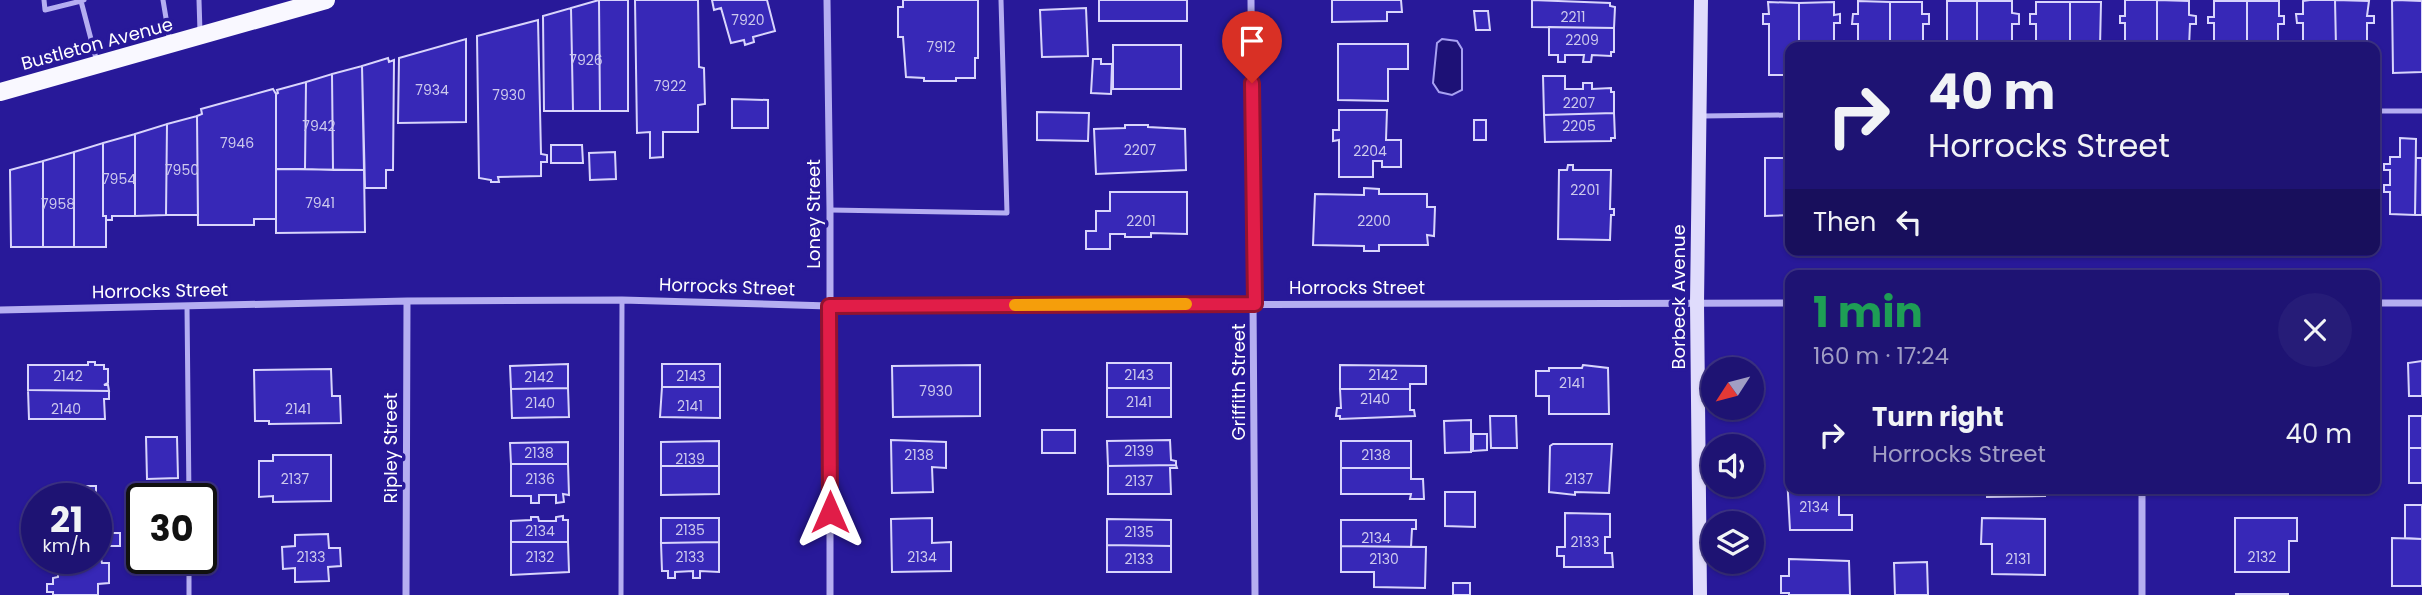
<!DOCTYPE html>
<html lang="en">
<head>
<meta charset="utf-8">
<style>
  body { margin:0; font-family:Poppins,sans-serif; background:#261c78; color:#f1f3f6; height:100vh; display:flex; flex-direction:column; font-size:26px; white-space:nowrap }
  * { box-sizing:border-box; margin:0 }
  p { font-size:23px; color:#a19ec4 }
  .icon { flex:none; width:38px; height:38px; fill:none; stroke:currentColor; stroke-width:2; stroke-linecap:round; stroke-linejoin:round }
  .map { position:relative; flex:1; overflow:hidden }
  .sheet { position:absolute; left:1785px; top:270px; width:595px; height:224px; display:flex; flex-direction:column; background:#1e1373; border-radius:14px; box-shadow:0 2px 5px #0004,0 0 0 2px #3c3285 }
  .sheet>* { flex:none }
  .hud { position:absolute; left:1785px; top:42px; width:595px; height:214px; border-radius:14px; box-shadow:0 2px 5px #0004,0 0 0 2px #3c3285; background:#1e1373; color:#f1f3f6; overflow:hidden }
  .needle { width:46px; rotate:234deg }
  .tools { position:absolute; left:1701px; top:357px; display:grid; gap:14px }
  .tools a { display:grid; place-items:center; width:63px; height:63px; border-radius:50%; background:#1e1373; box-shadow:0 2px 5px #0004,0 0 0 2px #3c3285; font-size:35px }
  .speed { position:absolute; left:21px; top:483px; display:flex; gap:14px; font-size:35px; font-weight:700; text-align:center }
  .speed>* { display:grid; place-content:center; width:91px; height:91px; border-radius:50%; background:#1e1373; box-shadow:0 2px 5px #0004,0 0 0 2px #3c3285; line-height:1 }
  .speed small { font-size:18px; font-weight:400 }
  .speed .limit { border:4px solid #111; border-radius:10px; background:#fff; color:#111 }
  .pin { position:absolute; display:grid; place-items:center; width:60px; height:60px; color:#fff; margin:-72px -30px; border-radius:50% 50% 50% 0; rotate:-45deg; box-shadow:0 0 7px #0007 }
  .pin .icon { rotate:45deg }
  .me { position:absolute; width:77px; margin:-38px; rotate:0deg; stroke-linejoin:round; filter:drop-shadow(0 0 5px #0008) }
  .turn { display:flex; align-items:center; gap:24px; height:147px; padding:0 28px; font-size:32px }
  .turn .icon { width:91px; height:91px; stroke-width:2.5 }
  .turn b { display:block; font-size:49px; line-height:60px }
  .then { display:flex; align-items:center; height:66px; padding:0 28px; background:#0003; gap:14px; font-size:26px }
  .round { display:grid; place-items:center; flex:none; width:74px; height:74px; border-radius:37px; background:#261c78 }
  .head { display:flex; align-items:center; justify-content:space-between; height:119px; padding:0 28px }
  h1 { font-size:42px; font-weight:700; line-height:52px; color:#1e9e55 }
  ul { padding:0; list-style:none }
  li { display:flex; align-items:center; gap:21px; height:91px; padding:0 28px }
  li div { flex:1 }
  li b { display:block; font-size:26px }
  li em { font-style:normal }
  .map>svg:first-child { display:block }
</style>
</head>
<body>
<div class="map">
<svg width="2422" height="595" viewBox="0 0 2422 595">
  <rect width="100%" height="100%" fill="#281999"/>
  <path fill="#1d1176" stroke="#a8a1f3" stroke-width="2" d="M1442,39L1457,41L1462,49V90L1452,95L1439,92L1433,83L1437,43Z"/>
  <path fill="#3728b7" stroke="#d9d5fc" stroke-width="2" d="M599,0H628V111H600Z
    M599,0L600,111H573L571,8Z
    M635,0H698L699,67L704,68L705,104L698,105V132H663V157L650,158V132L637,133Z
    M712,0H767L775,31L753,37L754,42L745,45L744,40L731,43L721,8L714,10Z
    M903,0H978V58H975V78H956V81H924V78L906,77L903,37H898V7H903Z
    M1099,0H1187V21H1099Z
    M1332,0H1401L1402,12H1387V21L1332,22Z
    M1532,0L1610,3V6L1615,7L1614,28L1532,27Z
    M2125,0H2157V47H2125V23H2120V16H2125Z
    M2157,0L2189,1V15L2196,16V24H2190L2189,47H2157Z
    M2310,0H2335L2336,47H2303V23H2297L2296,14H2303V1Z
    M2335,0L2369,1L2367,16H2374V23H2367V47H2336Z
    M2396,0L2422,1V72L2393,73L2392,1Z
    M1858,1L1890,2V47H1858V24H1852L1853,14H1858Z
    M1947,1H1977V47H1947Z
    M1977,1H2012V13L2019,14V24H2012V47H1977Z
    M2214,1H2247V47H2214V23H2208V17H2214Z
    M2247,1H2279V16H2284V24H2278V47H2247Z
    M1768,2L1799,3V47H1790V75H1769V24H1763V14H1769Z
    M1834,2V15L1840,14V23H1834V47H1799V3Z
    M1890,2H1922V14H1929V24H1923V47H1890Z
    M2036,2H2070V47H2036V24H2030V14H2036Z
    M2070,2H2101L2100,47H2070Z
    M571,8L573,111H544L543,16Z
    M1086,8L1088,56L1042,57L1040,10Z
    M1474,11H1488L1490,30H1476Z
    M538,20L541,154L547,155V162H541V176L498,177L499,182H491V180L479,178L477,36Z
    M1549,27L1614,28V52H1611V56L1592,55L1591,62H1583L1584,55H1565V62H1558V55H1549Z
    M466,39V122L398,123L399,58Z
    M1338,44H1408V69H1388V101L1338,100Z
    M1113,45H1181V89H1113Z
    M388,58L389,62L394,60L393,170H386V188H365L362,66Z
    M1093,59H1101V64H1112L1111,94L1091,93Z
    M362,66L364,170H333L332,74Z
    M332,74L333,170L305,169L306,82Z
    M1543,76H1565V89H1583V83H1592V89L1611,88V92H1614V113L1544,115Z
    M306,82L305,169H276V94L278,93L277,90Z
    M273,89L276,94V219H254V225H198L197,116L202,114L201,109Z
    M732,99L768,100V128H732Z
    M1339,110H1387L1386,140H1401V167H1382V161H1373V177H1339V140L1333,141V130H1339Z
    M1037,112L1089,113L1088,141L1037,140Z
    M1614,113L1615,138H1611V141L1545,142L1544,115Z
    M197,116L198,215H166L167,124Z
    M1474,120H1486V140H1474Z
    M167,124L166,215L135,216V134Z
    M1125,125H1148V127L1185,129L1186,170L1096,174L1094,129L1125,128Z
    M135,134V216H112V220H106V216H103V143Z
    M2400,138L2416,139L2415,215L2390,214V192H2384V185H2390V170H2384V164H2390V157H2400Z
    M103,143V216H106V247H74V152Z
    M551,145H582L583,163H551Z
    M74,152V247H43V161Z
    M615,152L616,179L590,180L589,153Z
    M1765,158H1790V215L1765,216Z
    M2416,158H2422V215H2415Z
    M43,161V247H11L10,170Z
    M1568,165H1573V170H1611L1610,209H1614V215H1611L1610,240L1558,239L1559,170H1567Z
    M276,169L364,170L365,232L276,233Z
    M1364,188L1379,189V194H1427V207H1435L1434,236L1427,235L1428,245H1379V251H1364V246L1313,245L1315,194L1364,195Z
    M1110,192H1187V234L1151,233V237H1125V234H1110V249H1086V231H1096V211H1110Z
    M2422,361V396H2409L2408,363Z
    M88,362H95V365H104V369H108V383L104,385H108L109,391L28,390V365H88Z
    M1107,363H1171V388H1107Z
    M568,364V388L511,389L510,366Z
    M662,364H720V387H662Z
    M980,365V416L893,417L892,366Z
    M1340,365L1426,366V384H1410V389H1340Z
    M1583,365L1608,368L1609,414H1549V396H1536V371H1549V368H1582Z
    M331,369L332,396H340L341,423L269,424V421H255L254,370Z
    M662,387H720V418L660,417Z
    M568,388L569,417L512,418L511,389Z
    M1107,388H1171V417H1107Z
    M1340,389H1410V410H1414L1415,416L1340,419V416H1336L1337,408H1341Z
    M28,390L109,391V399H104L105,419H29Z
    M1490,416H1516L1517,448H1491Z
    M2409,416H2422V448H2409Z
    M1471,420V452L1445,453L1444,421Z
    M1042,430H1075V453H1042Z
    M1473,434H1487V450L1473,451Z
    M146,437H177L178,478L147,479Z
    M891,440L946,442V468L932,467L933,492L892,493Z
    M1170,440L1171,460L1176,461V465L1108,466L1107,441Z
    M719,441V466H661V442Z
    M1341,441H1411V468H1341Z
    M568,442V464H511L510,443Z
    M1553,444H1612L1609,493L1575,492V495L1549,492L1550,446Z
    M2409,448H2422V483H2409Z
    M273,455H331V501L273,502V496L259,497V461H273Z
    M511,464H568L569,495L563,494L564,502L556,503V495H539V503H531V496H511Z
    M1176,465L1177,468H1170L1171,494H1108V466Z
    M661,466H719V494L661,495Z
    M1341,468H1411V479H1423L1424,499H1410L1411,494H1341Z
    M1787,476H1790V488H1839V515H1852V530H1790Z
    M57,486H96V513H109V533H120V546H96V499H57Z
    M1987,488H2045V496L1987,497Z
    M2235,488H2288V494L2235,493Z
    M1445,492H1475V527L1445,526Z
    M2405,505H2422V539L2405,538Z
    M1565,513L1610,514V537H1605V553H1612L1613,567H1564V556H1557V547H1565Z
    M563,516V520H568V542H511V521L531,520V517H538L539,521H556V517Z
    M661,518H719V542L661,543Z
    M932,518V543L951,542V571L892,572L891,519Z
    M1982,518L2045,519V575L1992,574V544H1981Z
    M2235,518H2297V541H2289V572H2235Z
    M1107,519L1171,520V546L1107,545Z
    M1341,520H1416V529H1412L1411,547L1341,546Z
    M328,534L329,548H340L341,566L328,567L329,581L295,582V568L283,569L282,547L295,546V535Z
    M2392,538L2422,539V586H2392Z
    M511,542H568L569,572L511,575Z
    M719,542V572L700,571V578H693V571L675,572V578H668V571H662L661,543Z
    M1107,545L1171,546V572H1107Z
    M1341,546L1426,547L1425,588L1374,587V572H1341Z
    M95,559H101L102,563H109V583L98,584V595H53V592H47V584H53V578L58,577V564H95Z
    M1789,559L1849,561L1850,595H1789V593H1781V576H1789Z
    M1927,562L1928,595H1895L1894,563Z
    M1453,583H1470V595H1453Z
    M2236,594H2288V595H2236Z"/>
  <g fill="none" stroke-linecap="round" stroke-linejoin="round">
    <path stroke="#b5aef1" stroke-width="5" d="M44,0L45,10L81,1
      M84,0L81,1L97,62
      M163,0L170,42
      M199,0L200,32
      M2375,111H2422
      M1702,116L1790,115
      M830,210L1007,213L1001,0
      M187,306L189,499
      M189,558V595
      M621,595L622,300"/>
    <path stroke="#b5aef1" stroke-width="7" d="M827,0L830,210V595
      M1251,0L1255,595
      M2375,303H2422
      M0,310L407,301L622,300L829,306L1790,303
      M2142,488V595
      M406,595L407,301"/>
    <path stroke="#e0dcfc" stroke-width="14" d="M1700,595L1697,303L1701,0"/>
    <path stroke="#f9f8ff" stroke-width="18" d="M0,92L326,0"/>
  </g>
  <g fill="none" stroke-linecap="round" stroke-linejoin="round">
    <g stroke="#92132f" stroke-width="18">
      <path id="route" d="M830,512L829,306L1255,304L1252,83"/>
    </g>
    <use href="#route" stroke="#e11d48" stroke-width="12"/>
    <path stroke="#f59e0b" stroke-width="12" d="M1015,305L1186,304"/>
  </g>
  <g text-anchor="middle" stroke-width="7" stroke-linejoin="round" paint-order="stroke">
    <g font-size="14" fill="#cdc9ed">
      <text x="1573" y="22">2211</text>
      <text x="748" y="25">7920</text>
      <text x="1582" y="45">2209</text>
      <text x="941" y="52">7912</text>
      <text x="586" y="65">7926</text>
      <text x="670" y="91">7922</text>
      <text x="432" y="95">7934</text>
      <text x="509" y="100">7930</text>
      <text x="1579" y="108">2207</text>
      <text x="319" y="131">7942</text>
      <text x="1579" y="131">2205</text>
      <text x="237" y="148">7946</text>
      <text x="1140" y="155">2207</text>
      <text x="1370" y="156">2204</text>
      <text x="182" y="175">7950</text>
      <text x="119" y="184">7954</text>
      <text x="1585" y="195">2201</text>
      <text x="320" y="208">7941</text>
      <text x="58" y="209">7958</text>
      <text x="1141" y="226">2201</text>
      <text x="1374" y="226">2200</text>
      <text x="1139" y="380">2143</text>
      <text x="1383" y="380">2142</text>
      <text x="68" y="381">2142</text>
      <text x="691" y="381">2143</text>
      <text x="539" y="382">2142</text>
      <text x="1572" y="388">2141</text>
      <text x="936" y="396">7930</text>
      <text x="1375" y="404">2140</text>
      <text x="1139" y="407">2141</text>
      <text x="540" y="408">2140</text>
      <text x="690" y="411">2141</text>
      <text x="66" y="414">2140</text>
      <text x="298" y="414">2141</text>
      <text x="1139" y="456">2139</text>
      <text x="539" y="458">2138</text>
      <text x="919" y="460">2138</text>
      <text x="1376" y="460">2138</text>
      <text x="690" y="464">2139</text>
      <text x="295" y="484">2137</text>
      <text x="540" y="484">2136</text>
      <text x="1579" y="484">2137</text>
      <text x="1139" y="486">2137</text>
      <text x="1814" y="512">2134</text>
      <text x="690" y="535">2135</text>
      <text x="540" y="536">2134</text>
      <text x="1139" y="537">2135</text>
      <text x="1376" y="543">2134</text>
      <text x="1585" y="547">2133</text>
      <text x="311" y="562">2133</text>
      <text x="540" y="562">2132</text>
      <text x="690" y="562">2133</text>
      <text x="922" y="562">2134</text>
      <text x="2262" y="562">2132</text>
      <text x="1139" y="564">2133</text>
      <text x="1384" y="564">2130</text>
      <text x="2018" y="564">2131</text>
    </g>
    <g font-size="18" fill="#fff" stroke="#281999">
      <text transform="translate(97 44) rotate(-15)" y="6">Bustleton Avenue</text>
      <text transform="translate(814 214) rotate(-90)" y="6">Loney Street</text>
      <text transform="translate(727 287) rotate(2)" y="6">Horrocks Street</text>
      <text x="1357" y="294">Horrocks Street</text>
      <text transform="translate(160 291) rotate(-1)" y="6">Horrocks Street</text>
      <text transform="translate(1679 297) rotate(-90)" y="6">Borbeck Avenue</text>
      <text transform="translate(1239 382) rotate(-90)" y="6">Griffith Street</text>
      <text transform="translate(391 448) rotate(-90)" y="6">Ripley Street</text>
    </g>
  </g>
</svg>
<div class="tools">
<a><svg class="needle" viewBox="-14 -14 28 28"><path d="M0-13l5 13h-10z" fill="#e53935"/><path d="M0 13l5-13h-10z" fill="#a19ec4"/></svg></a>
<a><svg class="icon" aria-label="sound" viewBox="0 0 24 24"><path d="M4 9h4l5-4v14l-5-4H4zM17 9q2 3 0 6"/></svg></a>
<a><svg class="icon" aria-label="layers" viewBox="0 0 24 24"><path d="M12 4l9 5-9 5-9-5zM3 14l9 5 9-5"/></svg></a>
</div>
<div class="speed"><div>21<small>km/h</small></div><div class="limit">30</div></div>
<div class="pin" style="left:1252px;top:83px;background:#d93025"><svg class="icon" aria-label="arrive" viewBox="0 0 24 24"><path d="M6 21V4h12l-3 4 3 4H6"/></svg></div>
<svg class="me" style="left:830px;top:512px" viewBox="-20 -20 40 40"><path d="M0-17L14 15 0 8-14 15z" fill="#e11d48" stroke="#fff" stroke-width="4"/></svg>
<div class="hud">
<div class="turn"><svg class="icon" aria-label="right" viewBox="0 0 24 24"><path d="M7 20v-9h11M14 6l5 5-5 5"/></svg><div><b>40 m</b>Horrocks Street</div></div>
<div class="then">Then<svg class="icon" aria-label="left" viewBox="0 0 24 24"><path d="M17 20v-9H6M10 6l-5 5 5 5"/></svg></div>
</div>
<section class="sheet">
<div class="head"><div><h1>1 min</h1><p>160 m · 17:24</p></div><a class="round"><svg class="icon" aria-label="close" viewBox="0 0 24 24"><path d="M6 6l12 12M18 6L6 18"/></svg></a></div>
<ul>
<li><svg class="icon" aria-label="right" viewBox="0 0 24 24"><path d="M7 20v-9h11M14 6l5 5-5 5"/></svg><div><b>Turn right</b><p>Horrocks Street</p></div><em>40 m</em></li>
</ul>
</section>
</div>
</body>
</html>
